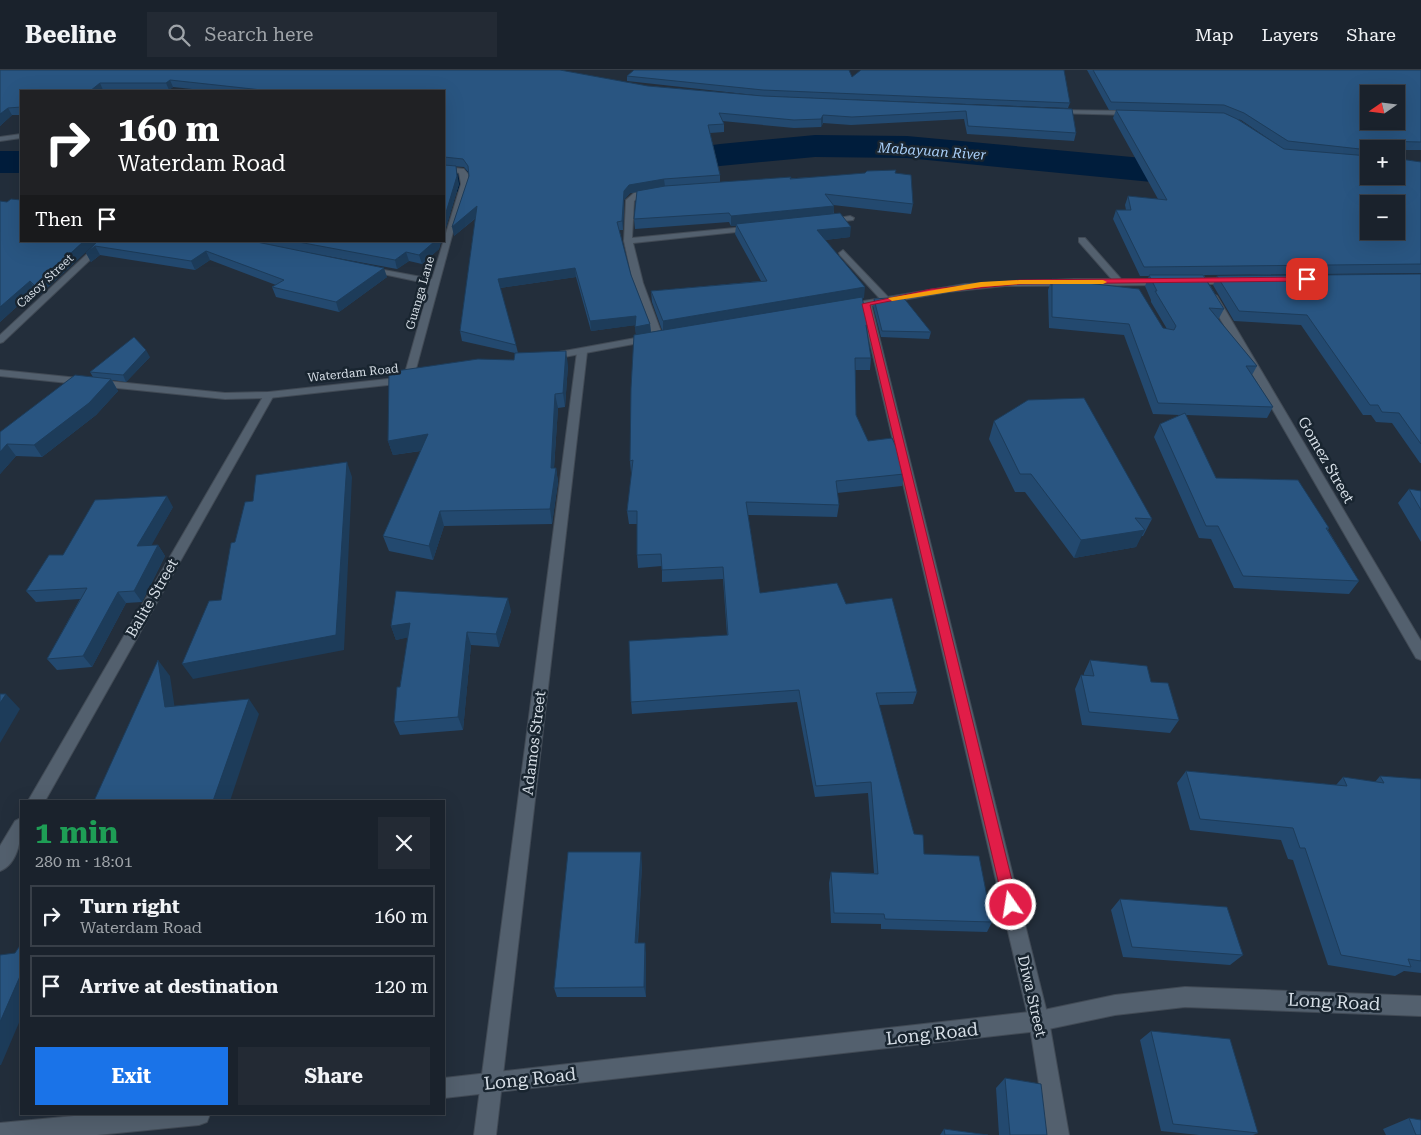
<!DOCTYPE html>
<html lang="en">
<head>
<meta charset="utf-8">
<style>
  body { margin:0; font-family:"Roboto Serif",serif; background:#232a34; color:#f1f3f6; height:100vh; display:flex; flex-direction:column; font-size:19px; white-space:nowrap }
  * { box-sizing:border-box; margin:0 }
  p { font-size:16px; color:#9fa4a9 }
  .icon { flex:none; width:28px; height:28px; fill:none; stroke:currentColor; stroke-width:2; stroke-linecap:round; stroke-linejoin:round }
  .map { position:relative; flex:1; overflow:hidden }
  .side { position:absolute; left:20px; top:730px; width:425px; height:315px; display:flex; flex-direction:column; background:#1a222c; border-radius:0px; box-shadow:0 5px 20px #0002,0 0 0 1px #383f48 }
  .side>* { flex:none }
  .hud { position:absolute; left:20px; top:20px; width:425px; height:152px; border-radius:0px; box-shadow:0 5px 20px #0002,0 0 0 1px #383f48; background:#202124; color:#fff; overflow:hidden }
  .needle { width:32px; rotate:256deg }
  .fabs { position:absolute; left:1360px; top:15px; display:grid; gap:10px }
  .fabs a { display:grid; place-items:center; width:45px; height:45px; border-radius:0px; background:#1a222c; box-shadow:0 5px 20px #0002,0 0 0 1px #383f48; font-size:25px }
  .pin { position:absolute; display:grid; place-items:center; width:42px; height:42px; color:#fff; margin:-21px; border-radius:10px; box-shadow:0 2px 8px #0006 }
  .me { position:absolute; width:55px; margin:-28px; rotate:347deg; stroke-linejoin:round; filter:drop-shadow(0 0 4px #0008) }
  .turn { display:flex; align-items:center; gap:18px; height:105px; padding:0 15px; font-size:22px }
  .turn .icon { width:65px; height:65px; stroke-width:2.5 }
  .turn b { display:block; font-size:35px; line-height:42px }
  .then { display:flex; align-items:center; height:48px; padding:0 15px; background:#0003; gap:10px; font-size:19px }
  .round { display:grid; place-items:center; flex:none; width:52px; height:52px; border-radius:0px; background:#232a34 }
  .headline { display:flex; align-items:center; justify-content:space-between; height:85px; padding:0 15px }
  h1 { font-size:30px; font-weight:700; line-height:38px; color:#1e9e55 }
  .cta { display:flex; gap:10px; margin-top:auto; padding:10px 15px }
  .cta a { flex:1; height:58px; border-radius:0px; background:#1a73e8; color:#fff; font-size:20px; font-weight:700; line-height:58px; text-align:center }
  .cta a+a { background:#232a34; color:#f1f3f6 }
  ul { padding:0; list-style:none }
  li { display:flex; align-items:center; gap:15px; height:62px; margin:0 10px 8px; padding:0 5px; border:2px solid #383f48; border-radius:0px }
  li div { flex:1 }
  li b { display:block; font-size:19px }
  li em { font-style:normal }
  header { display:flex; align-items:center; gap:30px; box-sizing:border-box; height:70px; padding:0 25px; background:#1a222c; border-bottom:1px solid #383f48 }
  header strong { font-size:24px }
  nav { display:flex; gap:28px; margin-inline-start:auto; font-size:18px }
  .search { width:350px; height:45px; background:#232a34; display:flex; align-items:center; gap:12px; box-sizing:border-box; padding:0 18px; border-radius:0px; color:#9fa4a9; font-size:19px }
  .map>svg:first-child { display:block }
</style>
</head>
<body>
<header>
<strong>Beeline</strong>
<div class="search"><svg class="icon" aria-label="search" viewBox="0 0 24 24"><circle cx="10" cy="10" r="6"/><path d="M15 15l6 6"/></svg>Search here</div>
<nav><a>Map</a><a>Layers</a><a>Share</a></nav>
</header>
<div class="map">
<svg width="1421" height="1065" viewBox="0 0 1421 1065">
  <rect width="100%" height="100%" fill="#232e3b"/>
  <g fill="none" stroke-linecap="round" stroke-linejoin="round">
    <path fill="#001d3c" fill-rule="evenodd" d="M815,65L907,66L1304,103L1396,108L1421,113V137L1396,132L1304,127L907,88L815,87L720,96L640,107L444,123V100L640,85L720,74Z
      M0,81H21V103H0Z"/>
    <g stroke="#414a55" stroke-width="2">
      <path id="service" d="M1079,168H1085L1122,210V214H1116L1079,172Z
        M843,180L889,228V232H883L840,185L839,183Z"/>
    </g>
    <g stroke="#414a55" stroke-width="2">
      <path id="minor" d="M1054,40L1133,41L1136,43L1133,45L1052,43Z
        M21,64V68L0,71V67Z
        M444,97L464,99L468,104L469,114L456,151L413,310L408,313L403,310L430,214L364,200L368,197L432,209L461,114L459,103L444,101Z
        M655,120H658V124L639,127L634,131L632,168L755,156L759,158L755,160L633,173L643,213L663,267L658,270L653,267L633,213L624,171L626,130L634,123Z
        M850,146L854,148L853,150L826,153L822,151Z
        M101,171H110L3,272L0,273V265Z
        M1212,223L1217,226L1421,571V590L1416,588L1207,226Z
        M866,231L871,234L1049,951L1069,1065H1047L1029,951L861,234Z
        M582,279L587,282L496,1065H474L577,282Z
        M269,322L274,325L45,731H28L264,325Z
        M21,748C22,765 19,794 0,801V776L15,751Z"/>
    </g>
    <g stroke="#414a55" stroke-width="2">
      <path id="tertiary" d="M1233,208L1236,209V213L1189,215L1184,212L1189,209Z
        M1074,209H1165L1170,212L1165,215L1005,216L948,222L846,240L841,237L846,234L965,214Z
        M652,265L657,268L655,270L548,290L543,287L548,284Z
        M0,300L225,323L269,322L406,307L411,310L406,313L269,328L225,329L0,306Z
        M1185,917L1421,926V946L1185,937L1115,945L1039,961L444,1028V1008L1039,941L1115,925Z
        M95,1044H210L207,1052L199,1055L97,1065H0V1053Z"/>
    </g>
    <use href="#service" fill="#53606e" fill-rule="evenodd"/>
    <use href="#minor" fill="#53606e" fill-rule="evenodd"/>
    <use href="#tertiary" fill="#53606e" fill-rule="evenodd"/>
  </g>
  <path fill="#23496f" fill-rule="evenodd" d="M0,0L648,16L763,26L1072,39L1076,63L1074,71L967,64L964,49L851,55L823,53L821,57L794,58L722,51L724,54V62L710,63L720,105V112L895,103L913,134L911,144L833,135L834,144L850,167L825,170L864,228H862L868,255L867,264L871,288L870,300H855L856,345L868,371L904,404L902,416L837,423L839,435L837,447L748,445L760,523L846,534L917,622L913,634L879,635L914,764L924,784L992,852L987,862L881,859V854L831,853L829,813L831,802L874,803L868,723L815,727L797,632L632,644L631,632L727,565L723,509L662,512V496L638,498L637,485V454H629L627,441L632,403H631L630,391L636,264L635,255L591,261L576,207L500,218L516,275L518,283L568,295L565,337L558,338L554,398H556L558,412L552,454L444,456L433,490L389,481L383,466L421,381L393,385L388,371L514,290L515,283L462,271L460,261L476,148L454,166L469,106V103L464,97L450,96L459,114L444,164V21H211L173,17L169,20H103L102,21H21V45H12L0,56ZM637,122L634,149L635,159L729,152L731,156H736L735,164L761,211L651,221L652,232L662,260L651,262L650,254L631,205L619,160H623L624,130L630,123Z
    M1087,0H1421V80H1398L1404,81L1400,89L1421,92V203L1204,205L1224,239L1218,250L1257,296L1252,305L1273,337L1267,348L1186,345L1216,408L1329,458L1328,460L1359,511L1349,524L1234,518L1211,469L1199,468L1154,367L1160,354L1180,345L1153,344L1124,265L1049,258L1048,220L1052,209L1163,258L1167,259L1151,232V230L1145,216L1149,206H1140L1113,149L1116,140H1126L1125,135L1128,126L1158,129L1113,48L1116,40H1109ZM1238,49L1241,50L1284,79ZM1369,79H1396V106H1369Z
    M627,6L852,7L1070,33L1068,38L763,26L627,11Z
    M7,132L40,225L35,220L0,252Z
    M98,171H441L439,179L422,194L409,191L397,199L294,180L387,207L339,242L276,227L272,217L276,215L210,190L195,200L100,185L91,192L86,183Z
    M1421,204V393H1420L1392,353L1376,352L1371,345H1363L1301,255L1234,251L1213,215L1217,206Z
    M874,229L931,262L929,269L881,267L873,236Z
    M150,287L126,312L112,310L118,321L96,345L42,387L16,386L0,404V362L93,307L90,302Z
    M994,351L1152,449L1143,466H1141L1136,477L1074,488L1025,422H1015L989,369Z
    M1409,419L1421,421V472L1398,433Z
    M173,437L151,475H158L165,486L142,532L126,533L92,597L57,600L47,589L80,529L36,532L26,521L63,485Z
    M511,541L499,577L471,575L463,660L400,665L394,652L408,567L396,570L391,556Z
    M1090,590L1151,612L1179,650L1170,663L1082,655L1075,619L1081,605L1084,606V603Z
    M1186,701L1336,715L1343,707L1375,712L1380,706L1421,709V903L1404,901L1395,906L1328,895L1293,790L1288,789L1281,770L1190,760L1177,713Z
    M642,794L638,873L646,883V927H557L554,918Z
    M1120,829L1243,885L1230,895L1123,887L1111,840Z
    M1151,961L1258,1063L1253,1065H1199L1161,1061L1140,970Z
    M1005,1008L1047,1065H999L996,1018Z
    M1409,1048L1421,1065H1386L1383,1059Z
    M944,1059L988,1065H940Z"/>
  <path fill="#1d3c5a" d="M170,10L173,17L169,20L166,13Z
    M100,13L103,20L102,21H90Z
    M8,38L12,45L0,56V44Z
    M823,45V53L821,57V49Z
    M456,96L459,114L444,164V149Z
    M664,109L665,117L630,123L624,130L623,160L622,151L624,121L629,115Z
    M477,136L479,145L454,166L452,157Z
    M834,136L833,146L736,154V156H731V146Z
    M851,157L850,167L816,171L817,160Z
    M84,171H98L40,225L35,216Z
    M435,171H441L439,179L422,194L419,185Z
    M95,176L100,185L91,192L86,183Z
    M206,181L210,190L195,200L191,191Z
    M406,182L409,191L397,199L395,190Z
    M384,198L387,207L339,242L336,232Z
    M575,198L576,207L499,218L498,209Z
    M30,211L35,220L0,252V237Z
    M865,217L864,228L663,262V251Z
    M636,246L637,255L591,261L590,251Z
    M650,254L651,264L636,266L635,257Z
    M146,280L150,287L126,312L123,305Z
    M566,281L568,295L565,337L563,323Z
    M111,309L118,321L96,345L42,387L34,375Z
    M555,324L558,338L553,412L551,398Z
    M428,364L432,379L393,385L388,371Z
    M7,374L16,386L0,404V382Z
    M347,392L352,407L344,580L193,609L182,594Z
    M556,398L558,412L552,454L550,439Z
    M167,426L173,437L145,487L137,476Z
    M440,441L444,456L433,490L429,476Z
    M1145,460L1136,477L1074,488L1081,470Z
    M158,475L165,486L142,532L134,521Z
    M118,522L126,533L92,597L83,586Z
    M508,528L511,541L499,577L496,564Z
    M410,553L415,566L396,570L391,556Z
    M467,562L471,575L463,660L458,647Z
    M158,590L170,606L177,653L165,637Z
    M6,624L20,639L0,673V633Z
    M249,629L259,644L230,731H213Z
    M641,782L642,794L637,883L635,873Z
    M645,873L646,883V927L644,917Z
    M21,904V948L1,995H0V952Z"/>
  <path fill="#295581" stroke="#1d3c5a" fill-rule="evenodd" d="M0,0H560L648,16L763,26L1072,39L1076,63L968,56L966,41L852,47L823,45L821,49L794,50L719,43L724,54L708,55L720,105L664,109L629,115L624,121L622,151L617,152L631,205L650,254L635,257L636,246L590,251L575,198L498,209L516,275L460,261L477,136L452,157L469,106L468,96L463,89L444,87V21H270H271L170,10L166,13H100L90,21H21V37L8,38L0,44Z
    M634,0H849L852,7L861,0H1064L1070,33L763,20L627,6Z
    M1093,0H1421V72L1377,71L1376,73L1395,79H1369V80L1288,71L1244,43L1224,35L1111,32ZM1369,24H1396V51H1369Z
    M1116,40L1224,43L1237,49L1284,79L1369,86V106H1396V79L1404,81H1399L1400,89L1421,92V194L1144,197L1116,140H1131L1128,126L1167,130ZM1369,134H1396V161H1369Z
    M444,95L456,96L457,106L444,149Z
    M896,100L895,103L911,105L913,134L825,124L834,136L731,146L729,143L634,149L637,121L665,116L791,107L790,109L865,103L867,101Z
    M11,129L21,130V171H84L35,216L30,211L0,237V131L7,132Z
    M840,143L851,157L817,160L865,217L663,251L651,221L767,211L736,154Z
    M98,171H252L384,198L336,232L272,217L284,210L206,181L191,191L95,176L86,183Z
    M293,171H435L419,185L406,182L395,190Z
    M1421,204V374L1399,343L1382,342L1378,335H1370L1307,245L1239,241L1217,206Z
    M1149,205H1203L1224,239L1209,238L1257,296H1246L1273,337L1158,333L1129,254L1052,247V209L1139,219L1163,258L1174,260L1176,256L1155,221H1157Z
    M862,227L868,255H866L871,288H855L856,345L868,371L892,368L900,385L904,404L836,411L839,435L746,432L760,523L837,513L846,534L892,528L917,622L876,623L914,764L923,765L924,784L979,786L992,852L885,849L884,844L834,843L831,802L878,804L871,712L816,716L799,620L631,632L629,571L728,565L723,497L662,500L661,484L637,485V441H627L633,390L630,391L631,318L634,265Z
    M903,227L931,262L882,261L874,229Z
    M134,267L146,280L123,305L90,302Z
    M566,281L563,323L555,324L551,398H556L550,439L440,441L429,476L383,466L428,364L388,371L389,302L478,289L514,290L515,283Z
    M75,305L111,309L89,333L34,375L7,374L0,382V362Z
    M1084,328L1152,449L1135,448L1145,460L1081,470L1031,404H1020L994,351L1028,330Z
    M1185,343L1216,408L1298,410L1329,458H1326L1359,511L1243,506L1218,456H1206L1160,354Z
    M347,392L336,565L182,594L209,531L221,530L231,473L235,472L245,432L253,431L256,405Z
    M1409,419L1421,421V440Z
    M167,426L137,476L158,475L134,521L118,522L83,586L47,589L87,518L26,521L49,485H63L95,430Z
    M396,521L508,528L496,564L467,562L458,647L394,652L397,617H400L410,553L391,556Z
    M158,590L165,637L249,629L213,731H94Z
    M1090,590L1147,596L1151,612L1168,613L1179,650L1089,642L1081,605L1094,606Z
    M0,624H6L0,633Z
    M1186,701L1347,716L1343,707L1384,713L1380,706L1421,709V891L1408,889L1411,897L1341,885L1305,778H1300L1293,758L1200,749Z
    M568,782H641L635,873H645L644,917L554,918Z
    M1120,829L1227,837L1243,885L1132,877Z
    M21,874V904L0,952V885L15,883Z
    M1151,961L1230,969L1258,1063L1173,1054Z
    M1005,1008L1041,1014L1047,1065H1010Z
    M1409,1048L1421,1050V1065H1416Z
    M944,1059L988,1065H945Z"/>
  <path fill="#e11d48" stroke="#92132f" d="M1307,207L1310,208V211L1020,214L931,223L870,235L1018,835L1016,840L1011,842L1005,840L862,234L931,219L1020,210Z"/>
  <path fill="#f59e0b" d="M1020,210H1103L1107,212L1103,214H1020L981,217L892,231L888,228L981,212Z"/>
  <g text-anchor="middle" stroke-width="5" stroke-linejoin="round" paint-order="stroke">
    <g font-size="12" fill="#d6dee6" stroke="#192530">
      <text transform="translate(45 211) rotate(-43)" y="4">Casoy Street</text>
      <text transform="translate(420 223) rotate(-74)" y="4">Guanga Lane</text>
      <text transform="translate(353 303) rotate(-6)" y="4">Waterdam Road</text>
    </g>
    <g font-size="14" font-style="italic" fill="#a9cff8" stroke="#192530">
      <text transform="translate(932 81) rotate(4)" y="5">Mabayuan River</text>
    </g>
    <g font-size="15" fill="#d6dee6" stroke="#192530">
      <text transform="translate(1326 390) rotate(60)" y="5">Gomez Street</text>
      <text transform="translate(152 528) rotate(-60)" y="5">Balite Street</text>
      <text transform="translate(534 673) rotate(-83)" y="5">Adamos Street</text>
      <text transform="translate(1032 926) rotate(77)" y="5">Diwa Street</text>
    </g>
    <g font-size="18" fill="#d6dee6" stroke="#192530">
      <text transform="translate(1334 932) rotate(3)" y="6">Long Road</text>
      <text transform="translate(932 964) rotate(-6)" y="6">Long Road</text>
      <text transform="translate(530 1009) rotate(-6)" y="6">Long Road</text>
    </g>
  </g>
</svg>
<div class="fabs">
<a><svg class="needle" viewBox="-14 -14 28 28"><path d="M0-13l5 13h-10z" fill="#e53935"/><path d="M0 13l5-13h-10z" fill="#9fa4a9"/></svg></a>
<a>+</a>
<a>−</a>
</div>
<div class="pin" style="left:1307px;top:209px;background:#d93025"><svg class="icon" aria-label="arrive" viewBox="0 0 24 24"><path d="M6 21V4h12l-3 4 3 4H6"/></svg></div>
<svg class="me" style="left:1011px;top:835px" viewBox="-20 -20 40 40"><circle r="17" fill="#e11d48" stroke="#fff" stroke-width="3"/><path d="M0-11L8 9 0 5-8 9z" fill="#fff"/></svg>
<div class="hud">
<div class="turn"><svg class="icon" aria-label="right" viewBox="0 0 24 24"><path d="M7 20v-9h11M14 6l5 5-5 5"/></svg><div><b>160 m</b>Waterdam Road</div></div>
<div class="then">Then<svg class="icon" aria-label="arrive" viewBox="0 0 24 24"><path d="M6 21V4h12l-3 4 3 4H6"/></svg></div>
</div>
<section class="side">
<div class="headline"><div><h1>1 min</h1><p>280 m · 18:01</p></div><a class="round"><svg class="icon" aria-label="close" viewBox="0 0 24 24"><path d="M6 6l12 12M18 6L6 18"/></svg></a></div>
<ul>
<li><svg class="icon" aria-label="right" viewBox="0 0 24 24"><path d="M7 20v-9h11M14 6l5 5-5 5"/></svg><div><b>Turn right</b><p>Waterdam Road</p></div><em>160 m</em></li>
<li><svg class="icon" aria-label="arrive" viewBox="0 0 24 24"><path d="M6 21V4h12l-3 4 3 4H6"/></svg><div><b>Arrive at destination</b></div><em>120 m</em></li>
</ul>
<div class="cta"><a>Exit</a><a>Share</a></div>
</section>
</div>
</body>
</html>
